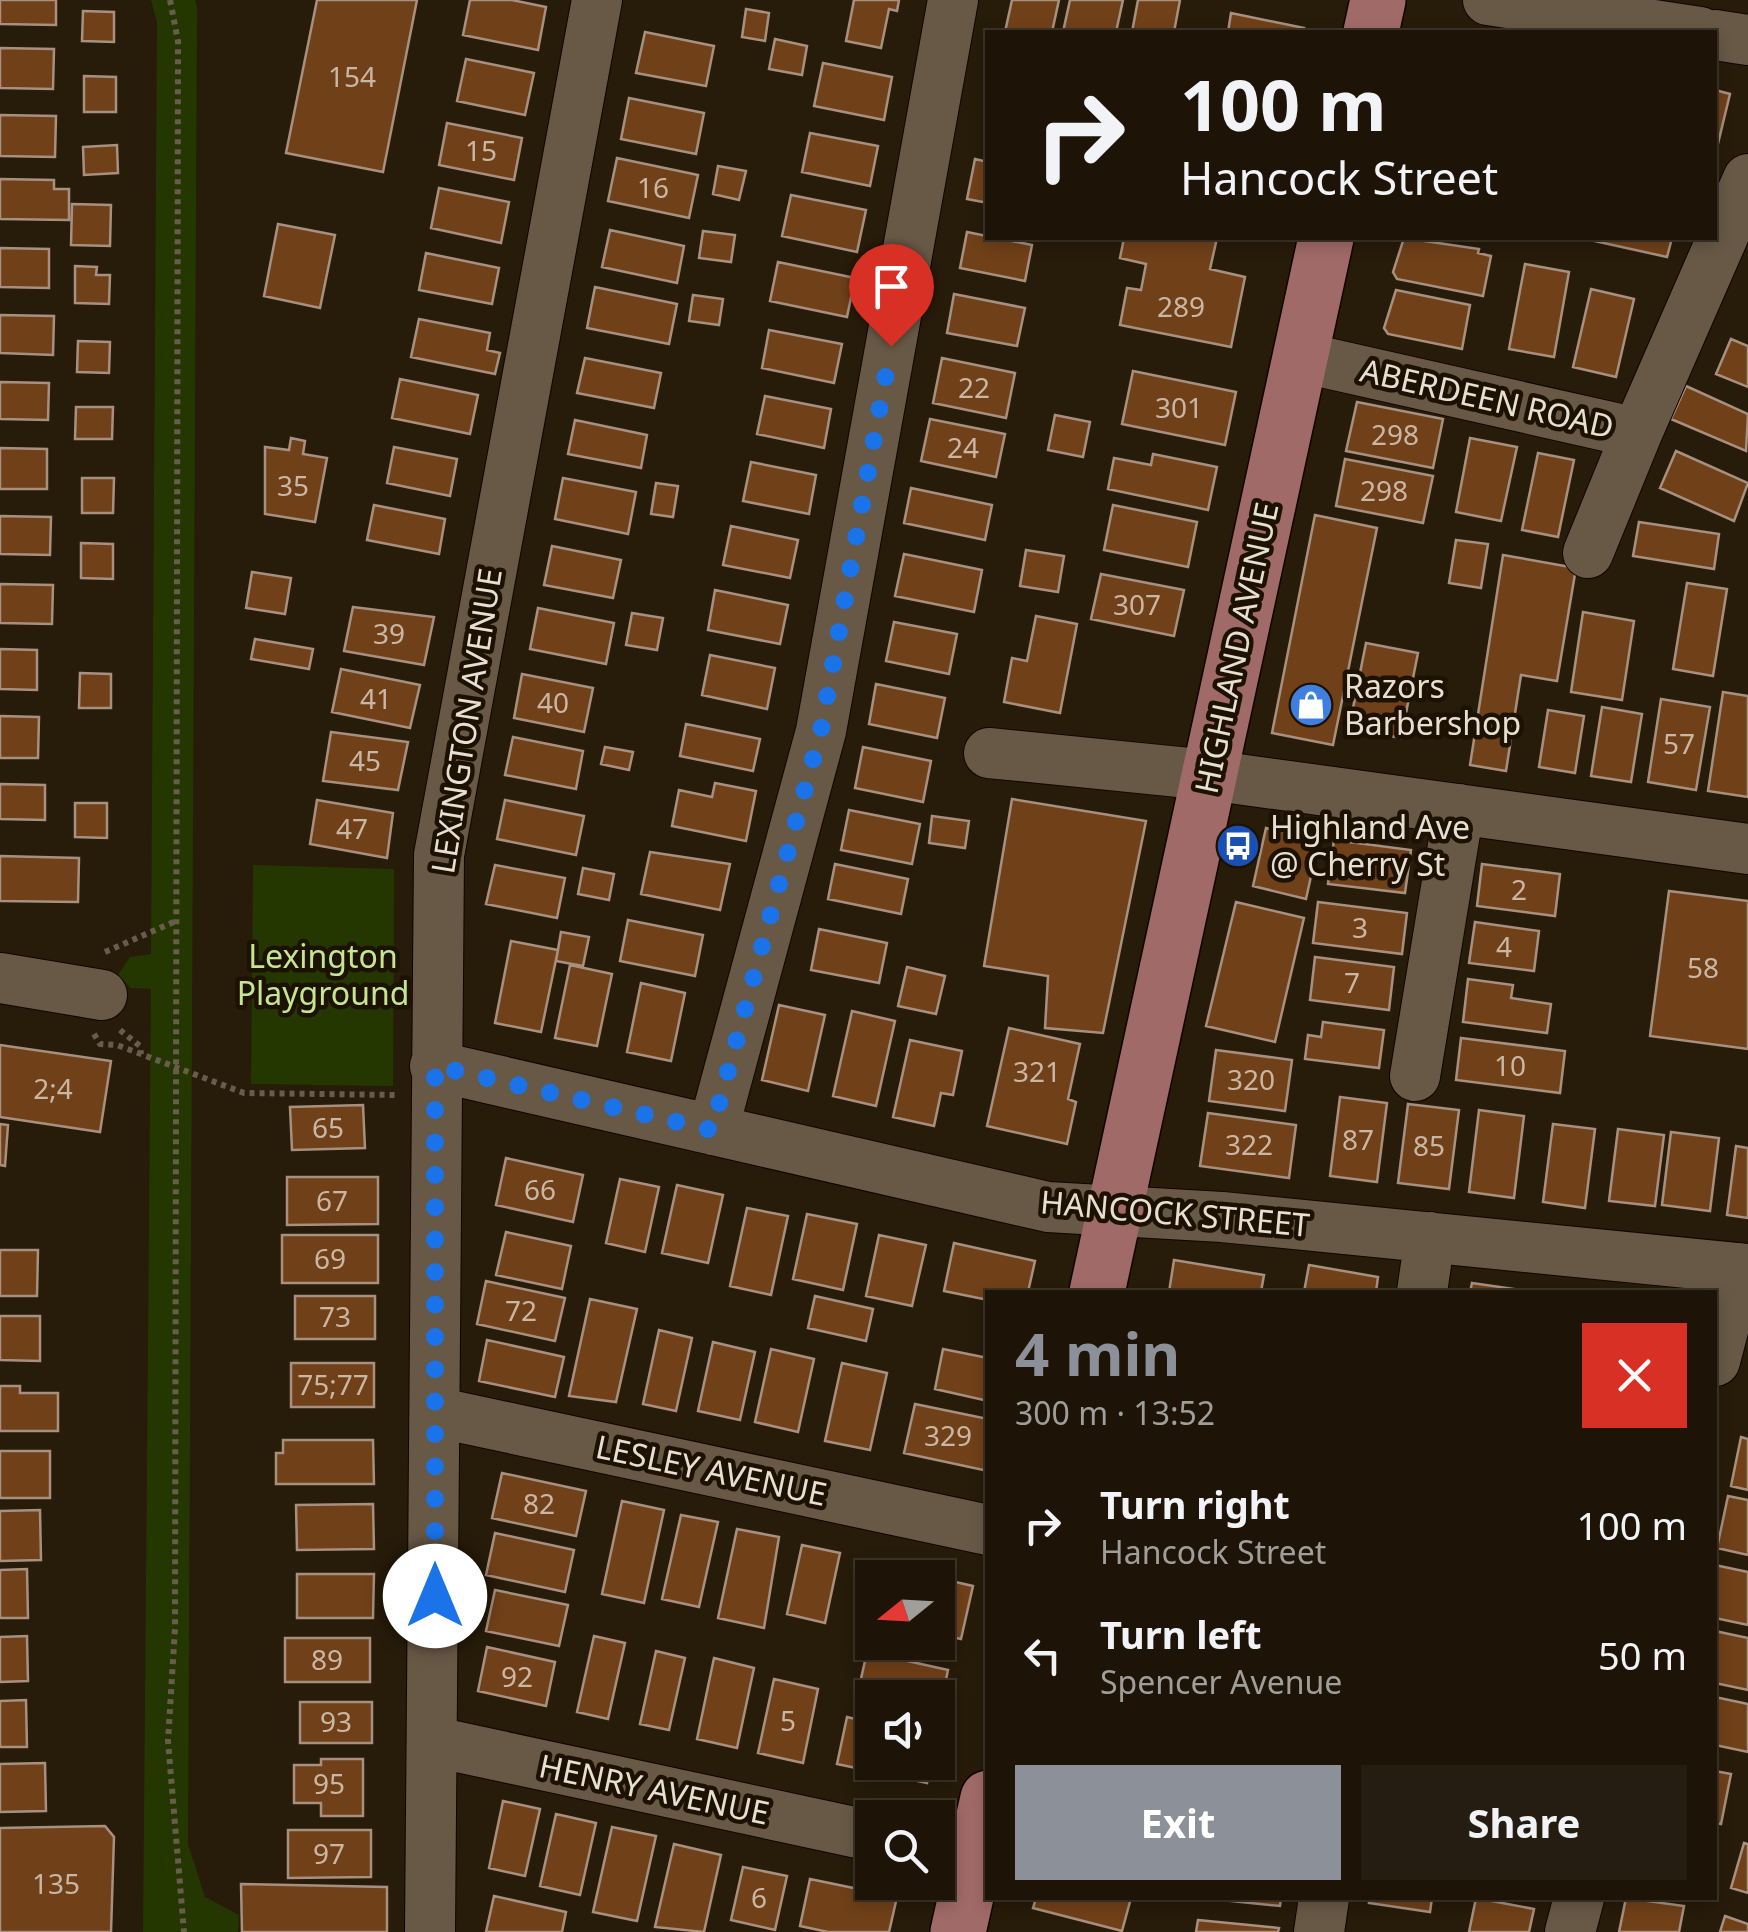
<!DOCTYPE html>
<html lang="en">
<head>
<meta charset="utf-8">
<style>
  body { margin:0; font-family:"Noto Sans",sans-serif; background:#251d11; color:#f1f3f6; height:100vh; display:flex; flex-direction:column; font-size:38px; white-space:nowrap }
  * { box-sizing:border-box; margin:0 }
  p { font-size:32px; color:#a09e9b }
  .icon { flex:none; width:55px; height:55px; fill:none; stroke:currentColor; stroke-width:2; stroke-linecap:round; stroke-linejoin:round }
  .map { position:relative; flex:1; overflow:hidden }
  .side { position:absolute; left:985px; top:1290px; width:732px; height:610px; display:flex; flex-direction:column; background:#1d1407; border-radius:0px; box-shadow:0 5px 15px #0003,0 0 0 2px #3b3328 }
  .side>* { flex:none }
  .hud { position:absolute; left:985px; top:30px; width:732px; height:210px; border-radius:0px; box-shadow:0 5px 15px #0003,0 0 0 2px #3b3328; background:#1d1407; color:#f1f3f6; overflow:hidden }
  .needle { width:65px; rotate:252deg }
  .controls { position:absolute; left:855px; top:1560px; display:grid; gap:20px }
  .controls a { display:grid; place-items:center; width:100px; height:100px; border-radius:0px; background:#1d1407; box-shadow:0 5px 15px #0003,0 0 0 2px #3b3328; font-size:50px }
  .pin { position:absolute; display:grid; place-items:center; width:85px; height:85px; color:#fff; margin:-102px -42px; border-radius:50% 50% 50% 0; rotate:-45deg; box-shadow:0 0 10px #0007 }
  .pin .icon { rotate:45deg }
  .me { position:absolute; width:110px; margin:-55px; rotate:0deg; stroke-linejoin:round; filter:drop-shadow(0 0 8px #0008) }
  .turn { display:flex; align-items:center; gap:35px; height:210px; padding:0 30px; font-size:45px }
  .turn .icon { width:130px; height:130px; stroke-width:2.5 }
  .turn b { display:block; font-size:70px; line-height:85px }
  .round { display:grid; place-items:center; flex:none; width:105px; height:105px; border-radius:0px; background:#251d11 }
  .overview { display:flex; align-items:center; justify-content:space-between; height:170px; padding:0 30px }
  h1 { font-size:60px; font-weight:700; line-height:75px; color:#8c9099 }
  .primary-button { display:flex; gap:20px; margin-top:auto; padding:20px 30px }
  .primary-button a { flex:1; height:115px; border-radius:0px; background:#8c9099; color:#fff; font-size:40px; font-weight:700; line-height:115px; text-align:center }
  .primary-button a+a { background:#251d11; color:#f1f3f6 }
  ul { padding:0; list-style:none }
  li { display:flex; align-items:center; gap:30px; height:130px; padding:0 30px }
  li div { flex:1 }
  li b { display:block; font-size:38px }
  li em { font-style:normal }
  .map>svg:first-child { display:block }
</style>
</head>
<body>
<div class="map">
<svg width="1748" height="1932" viewBox="0 0 1748 1932">
  <rect width="100%" height="100%" fill="#271b09"/>
  <path fill="#253700" d="M151,0H195L197,6L188,1844L205,1897L239,1915L238,1932H143L151,989L131,988L118,975L130,957L151,954L157,22Z
    M253,865L394,869L393,1086L251,1084Z"/>
  <path fill="#704018" stroke="#a79080" stroke-width="2.5" d="M0,0H56V25L0,24Z
    M317,0H417L383,172L286,153Z
    M470,0H512L546,7L538,50L463,35Z
    M854,0H899L897,11L889,9L881,48L846,41Z
    M1012,0H1059L1052,32H1005Z
    M1070,0H1123L1116,32H1063Z
    M1138,0H1180L1174,32H1132Z
    M746,9L769,13L765,41L742,37Z
    M83,11L114,12V42L82,41Z
    M1231,13L1304,28L1303,32H1228Z
    M645,32L714,46L706,86L636,73Z
    M775,39L807,46L802,75L769,69Z
    M0,48L54,49L53,89L0,88Z
    M466,59L534,73L525,115L457,101Z
    M823,63L892,77L884,120L814,106Z
    M84,76L116,77V112H84Z
    M1715,90L1730,94L1715,156Z
    M629,98L704,113L696,154L621,139Z
    M0,115L56,116L55,157L0,156Z
    M447,123L522,138L514,180L439,165Z
    M810,133L878,146L870,186L802,172Z
    M117,145L118,173L84,175L83,147Z
    M617,158L698,175L689,218L608,201Z
    M975,159L988,162V203L967,199Z
    M718,166L746,171L739,200L713,194Z
    M0,179L54,180V189H69V220L0,219Z
    M439,188L509,202L501,243L431,228Z
    M791,195L866,210L857,252L782,236Z
    M72,204L111,205L110,246L71,245Z
    M278,224L335,235L320,308L264,296Z
    M610,230L684,246L677,283L602,267Z
    M703,231L735,235L731,262L699,258Z
    M967,232L1032,245L1025,281L960,268Z
    M1124,238H1217L1210,269L1245,277L1231,347L1120,325L1127,288L1141,290L1146,264L1120,258Z
    M1404,238L1479,249L1478,253L1491,256L1483,296L1397,279L1393,272Z
    M1581,238H1672L1667,257Z
    M0,248L49,249V288L0,287Z
    M426,253L499,268L492,304L419,290Z
    M778,262L855,278L847,317L770,301Z
    M1525,264L1569,272L1554,357L1509,349Z
    M75,266L97,267L96,275H110L109,304L75,303Z
    M595,287L677,304L669,344L587,328Z
    M1591,289L1634,299L1616,377L1573,367Z
    M1396,290L1470,305L1462,349L1388,334L1384,328Z
    M954,294L1025,308L1017,346L947,333Z
    M693,295L723,299L719,325L689,321Z
    M0,315L54,316L53,355L0,353Z
    M419,319L490,333L487,350L500,353L495,374L411,357Z
    M769,330L842,344L834,383L762,368Z
    M1731,339L1748,346V387L1716,374Z
    M78,341L110,342L109,373L77,372Z
    M585,358L661,373L654,408L577,393Z
    M942,358L1015,373L1006,418L933,403Z
    M1133,371L1236,392L1225,445L1122,424Z
    M400,379L478,395L470,434L392,418Z
    M0,382L49,383L48,420L0,419Z
    M1686,386L1748,414L1746,451L1671,419Z
    M765,396L831,409L824,448L757,434Z
    M1357,402L1443,419L1433,468L1346,451Z
    M76,407H113L112,439H75Z
    M1055,415L1090,422L1083,457L1048,450Z
    M930,419L1005,434L996,477L921,461Z
    M575,420L647,435L641,468L568,454Z
    M291,438L305,441L303,454L327,458L315,522L265,514V447L289,450Z
    M1470,438L1517,447L1501,521L1456,512Z
    M394,447L457,459L450,496L387,483Z
    M0,448L47,449V489H0Z
    M1676,451L1748,483L1734,521L1660,488Z
    M1538,453L1574,460L1558,537L1522,530Z
    M1153,454L1217,467L1208,510L1108,489L1114,458L1151,465Z
    M1345,459L1433,476L1423,523L1336,506Z
    M751,462L816,475L809,514L743,501Z
    M82,478H114L113,513H82Z
    M563,478L636,492L628,534L555,519Z
    M656,483L678,486L673,517L651,514Z
    M911,488L992,505L985,540L904,523Z
    M374,505L445,519L439,554L367,540Z
    M1113,505L1197,522L1188,567L1104,550Z
    M1315,515L1377,528L1333,745L1272,733Z
    M0,516L51,517L50,555L0,554Z
    M1639,522L1719,534L1714,569L1633,556Z
    M731,526L798,540L790,578L723,565Z
    M1456,540L1488,544L1481,588L1449,583Z
    M81,543L113,544V579L81,578Z
    M552,546L621,560L613,598L544,585Z
    M1026,550L1064,556L1058,592L1020,586Z
    M904,554L982,570L974,612L895,596Z
    M1503,555L1576,568L1557,681L1521,675L1506,771L1470,765Z
    M252,572L291,578L285,614L246,608Z
    M1101,574L1184,590L1174,636L1091,619Z
    M1687,583L1727,589L1713,676L1673,669Z
    M0,584L53,585L52,624L0,623Z
    M715,590L788,605L780,644L708,630Z
    M353,607L434,617L424,665L344,651Z
    M538,608L614,623L606,664L530,649Z
    M1583,612L1634,621L1622,700L1571,692Z
    M632,613L663,618L657,650L626,645Z
    M1036,616L1077,624L1060,713L1004,702L1012,658L1027,661Z
    M894,622L957,634L949,674L886,661Z
    M255,639L313,649L309,669L251,659Z
    M1366,643L1418,653L1401,738L1349,728Z
    M0,649L37,650V690L0,689Z
    M710,655L775,668L767,709L702,695Z
    M341,669L420,685L410,728L332,712Z
    M80,673L111,674V708H79Z
    M522,674L593,688L584,732L514,718Z
    M876,684L945,698L937,738L869,724Z
    M1723,692L1748,696V797L1708,791Z
    M1661,699L1710,707L1696,790L1648,782Z
    M1602,707L1642,714L1631,782L1591,776Z
    M1548,710L1584,716L1575,773L1539,767Z
    M0,716L39,717L38,758H0Z
    M686,724L760,739L753,771L680,756Z
    M331,732L408,742L398,790L323,781Z
    M513,737L583,751L576,789L505,775Z
    M605,747L633,752L629,770L601,764Z
    M863,747L931,761L923,802L855,788Z
    M715,783L756,791L746,841L672,826L679,790L712,797Z
    M0,784L45,785V820L0,819Z
    M1012,799L1146,821L1103,1033L1045,1028L1048,976L984,966Z
    M317,800L393,813L387,858L310,844Z
    M505,800L584,816L576,855L497,839Z
    M75,803H107V838L75,837Z
    M849,810L920,824L912,864L841,850Z
    M932,816L969,821L965,848L929,843Z
    M1266,828L1319,840L1306,899L1253,886Z
    M1334,840L1411,850L1405,893L1328,884Z
    M650,852L730,864L720,910L641,894Z
    M0,856L79,858L78,902L0,901Z
    M835,864L908,879L901,914L828,899Z
    M1482,864L1560,874L1555,916L1477,906Z
    M495,865L565,878L557,918L486,904Z
    M583,868L614,874L609,900L578,894Z
    M1669,891L1748,901V1049L1650,1036Z
    M1236,902L1304,918L1275,1042L1206,1026Z
    M1318,902L1407,913L1402,954L1313,943Z
    M628,920L703,935L695,976L620,961Z
    M1475,922L1539,931L1534,971L1469,963Z
    M819,929L887,943L879,983L811,970Z
    M561,932L589,937L583,966L556,961Z
    M511,941L558,950L541,1032L495,1023Z
    M1315,957L1394,967L1389,1010L1310,1000Z
    M570,965L612,974L597,1046L555,1038Z
    M907,967L945,976L936,1014L898,1006Z
    M1468,979L1513,985L1511,998L1551,1004L1547,1033L1463,1022Z
    M641,983L685,993L671,1061L627,1052Z
    M779,1005L825,1015L808,1091L762,1080Z
    M852,1011L895,1021L876,1106L833,1096Z
    M1323,1022L1384,1030L1379,1068L1305,1059L1308,1035L1321,1037Z
    M1009,1028L1080,1044L1068,1099L1076,1102L1067,1144L987,1126Z
    M1461,1038L1565,1051L1560,1093L1456,1080Z
    M910,1040L962,1051L953,1095L941,1093L934,1126L893,1117Z
    M0,1045L111,1061L100,1132L0,1117Z
    M1216,1050L1292,1060L1285,1111L1209,1101Z
    M1340,1097L1387,1103L1377,1182L1330,1176Z
    M1408,1104L1459,1110L1449,1189L1398,1183Z
    M363,1105L365,1148L292,1150L290,1107Z
    M1479,1110L1524,1116L1514,1198L1469,1192Z
    M1208,1113L1296,1125L1289,1178L1200,1166Z
    M0,1124L8,1125L5,1166L0,1165Z
    M1553,1124L1595,1129L1585,1208L1543,1202Z
    M1618,1129L1664,1135L1655,1206L1609,1201Z
    M1671,1132L1719,1138L1710,1211L1662,1205Z
    M1736,1146L1748,1148V1218L1727,1215Z
    M506,1158L583,1175L573,1222L496,1205Z
    M287,1177H378V1224L287,1225Z
    M620,1179L659,1187L645,1252L606,1243Z
    M677,1185L723,1195L708,1263L662,1253Z
    M747,1208L788,1216L771,1295L730,1286Z
    M807,1214L857,1224L843,1290L793,1279Z
    M506,1232L571,1246L562,1289L496,1275Z
    M282,1235H378V1283H282Z
    M879,1235L926,1245L912,1306L866,1296Z
    M954,1243L1035,1261L1028,1292H988V1300L944,1291Z
    M0,1250H38L37,1296H0Z
    M1174,1260L1264,1275L1261,1292H1169Z
    M1309,1265L1378,1277L1376,1292H1304Z
    M486,1281L565,1298L555,1341L477,1324Z
    M1472,1283L1535,1292H1470Z
    M295,1296H375V1339H295Z
    M815,1296L873,1309L866,1341L808,1328Z
    M590,1299L637,1309L616,1402L569,1396Z
    M0,1316H40V1361L0,1360Z
    M659,1330L692,1338L676,1411L643,1404Z
    M487,1340L564,1357L555,1397L479,1381Z
    M713,1342L755,1352L740,1420L698,1411Z
    M771,1349L814,1359L798,1432L755,1422Z
    M943,1349L988,1358V1401L935,1389Z
    M291,1363H374V1407H291Z
    M842,1363L887,1373L870,1450L825,1441Z
    M0,1386H20V1393H58V1431H0Z
    M915,1404L988,1419V1471L904,1453Z
    M1741,1437L1748,1439V1490L1731,1486Z
    M283,1440H373L374,1484H276V1453H283Z
    M0,1451H50V1498H0Z
    M502,1473L586,1491L576,1536L492,1518Z
    M1728,1496L1748,1500V1555L1717,1548Z
    M622,1501L664,1510L644,1603L602,1594Z
    M373,1504L374,1549L297,1550L296,1505Z
    M40,1510L41,1560L0,1561V1511Z
    M681,1515L718,1522L699,1607L662,1599Z
    M737,1529L779,1537L764,1628L718,1618Z
    M495,1533L574,1550L565,1592L486,1575Z
    M802,1545L840,1553L825,1623L787,1614Z
    M1715,1565L1748,1572V1625L1715,1618Z
    M27,1569L28,1618H0V1570Z
    M297,1574H374L373,1618H297Z
    M938,1578L973,1586L961,1639L938,1634Z
    M495,1590L568,1605L559,1646L486,1631Z
    M1715,1631L1748,1638V1690L1715,1683Z
    M27,1636L28,1681L0,1682V1637Z
    M594,1636L625,1643L608,1719L577,1712Z
    M285,1638H370V1682H285Z
    M487,1647L555,1662L546,1706L478,1691Z
    M656,1651L685,1658L669,1730L640,1724Z
    M867,1652L948,1670L938,1719V1698H872V1705L856,1701Z
    M714,1658L754,1668L737,1748L697,1739Z
    M774,1679L818,1689L803,1763L758,1753Z
    M1715,1697L1748,1704V1752L1715,1745Z
    M26,1700L27,1747H0V1701Z
    M300,1702H372V1743H300Z
    M847,1717L872,1723V1762H932L927,1783L837,1764Z
    M321,1759H363V1816H321V1803H294V1765H321Z
    M45,1763L46,1811L0,1812V1764Z
    M1715,1771L1731,1774L1721,1824L1715,1823Z
    M503,1801L540,1809L525,1876L489,1868Z
    M556,1814L596,1823L580,1895L540,1886Z
    M105,1826L114,1837L111,1932H0V1828Z
    M612,1827L656,1836L637,1921L593,1912Z
    M288,1830H371V1877L288,1878Z
    M1744,1843L1748,1844V1893L1731,1888Z
    M674,1844L721,1855L704,1932L655,1927Z
    M743,1867L787,1876L775,1930L731,1920Z
    M810,1879L897,1897L889,1932H828L800,1926Z
    M241,1884L387,1887V1932H242Z
    M494,1896L566,1912L562,1932H486Z
    M1036,1898H1131L1122,1931L1033,1908Z
    M1202,1898H1281L1280,1906Z
    M1370,1898H1432L1430,1912L1369,1903Z
    M1476,1898L1534,1909L1529,1932H1469Z
    M1626,1898L1684,1906L1679,1932H1619Z
    M1725,1916L1748,1924V1932H1720Z
    M1198,1920L1279,1928L1278,1932H1196Z"/>
  <g fill="none" stroke-linecap="round" stroke-linejoin="round">
    <g stroke="#100500" stroke-width="52">
      <path id="minor" d="M1488,0L1700,32
        M1715,35L1748,40
        M1300,357L1637,433L1748,179
        M1588,553L1637,433
        M989,753L1209,775L1748,849
        M0,978L102,995
        M435,1066L1048,1207L1222,1217L1748,1269
        M1415,1076L1459,809
        M713,1130L821,731L953,0
        M1422,1292L1430,1237
        M1715,1361L1739,1268
        M435,1412L988,1530
        M435,1742L872,1836
        M938,1850L974,1858
        M430,1932L439,855L597,0
        M1319,1932L1324,1898
        M1570,1932L1579,1898"/>
    </g>
    <g stroke="#100500" stroke-width="58">
      <path id="major" d="M1371,32L1378,0
        M1097,1292L1326,238
        M958,1932L988,1798"/>
    </g>
    <path stroke="#685d4d" stroke-width="6" stroke-dasharray="5 5" stroke-linecap="butt" d="M170,0L178,41L175,1628L168,1741L184,1932
      M105,952L176,921
      M120,1030L140,1046L141,1054
      M94,1034L100,1044L117,1045L244,1093L397,1095"/>
    <use href="#minor" stroke="#685946" stroke-width="50"/>
    <use href="#major" stroke="#a06a68" stroke-width="55"/>
  </g>
  <g fill="none" stroke-linecap="round" stroke-linejoin="round">
    <path stroke="#1a73e8" stroke-width="18" stroke-dasharray="0 32.4" d="M435,1596V1066L712,1130L821,730L891,346"/>
  </g>
  <defs>
    <g id="shop-disc" transform="scale(2.25)"><circle r="9.5" fill="#3f7fe0" stroke="#1d1102"/><path d="M-5-2.5h2.3a2.7 3.5 0 0 1 5.4 0H5L5.5 6h-11ZM-1.5-2.5h3a1.5 2.3 0 0 0-3 0Z" fill="#fff"/></g>
    <g id="bus-disc" transform="scale(2.25)"><circle r="9.5" fill="#1a4fb4" stroke="#1d1102"/><path d="M-5-6H5V4H4V6H2V4H-2V6H-4V4H-5ZM-3.5-4V0h7V-4ZM-3.5 1.2v1.5H-2V1.2ZM2 1.2v1.5H3.5V1.2Z" fill="#fff"/></g>
  </defs>
  <g fill-rule="evenodd">
    <use href="#shop-disc" x="1311" y="705"/>
    <use href="#bus-disc" x="1238" y="846"/>
  </g>
  <g text-anchor="middle" stroke-width="9" stroke-linejoin="round" paint-order="stroke">
    <g font-size="28" fill="#c9b7a5">
      <text x="352" y="87">154</text>
      <text x="481" y="161">15</text>
      <text x="653" y="198">16</text>
      <text x="1181" y="317">289</text>
      <text x="974" y="398">22</text>
      <text x="1179" y="418">301</text>
      <text x="1395" y="445">298</text>
      <text x="963" y="458">24</text>
      <text x="293" y="496">35</text>
      <text x="1384" y="501">298</text>
      <text x="1137" y="615">307</text>
      <text x="389" y="644">39</text>
      <text x="376" y="709">41</text>
      <text x="553" y="713">40</text>
      <text x="1679" y="754">57</text>
      <text x="365" y="771">45</text>
      <text x="352" y="839">47</text>
      <text x="1519" y="900">2</text>
      <text x="1360" y="938">3</text>
      <text x="1504" y="957">4</text>
      <text x="1703" y="978">58</text>
      <text x="1352" y="993">7</text>
      <text x="1510" y="1076">10</text>
      <text x="1037" y="1082">321</text>
      <text x="1251" y="1090">320</text>
      <text x="53" y="1099">2;4</text>
      <text x="328" y="1138">65</text>
      <text x="1358" y="1150">87</text>
      <text x="1249" y="1155">322</text>
      <text x="1429" y="1156">85</text>
      <text x="540" y="1200">66</text>
      <text x="332" y="1211">67</text>
      <text x="330" y="1269">69</text>
      <text x="521" y="1321">72</text>
      <text x="335" y="1327">73</text>
      <text x="333" y="1395">75;77</text>
      <text x="948" y="1446">329</text>
      <text x="539" y="1514">82</text>
      <text x="327" y="1670">89</text>
      <text x="517" y="1687">92</text>
      <text x="788" y="1731">5</text>
      <text x="336" y="1732">93</text>
      <text x="329" y="1794">95</text>
      <text x="329" y="1864">97</text>
      <text x="56" y="1894">135</text>
      <text x="759" y="1908">6</text>
    </g>
    <g font-size="32" fill="#e7dfd4" stroke="#1d1102">
      <text transform="translate(1487 399) rotate(13)" y="11">ABERDEEN ROAD</text>
      <text transform="translate(1237 648) rotate(-78)" y="11">HIGHLAND AVENUE</text>
      <text transform="translate(467 721) rotate(-81)" y="11">LEXINGTON AVENUE</text>
      <text transform="translate(1175 1214) rotate(5)" y="11">HANCOCK STREET</text>
      <text transform="translate(711 1471) rotate(12)" y="11">LESLEY AVENUE</text>
      <text transform="translate(654 1790) rotate(12)" y="11">HENRY AVENUE</text>
    </g>
    <g font-size="32" fill="#e7dfd4" stroke="#1d1102" text-anchor="start">
      <text x="1344" y="698">Razors<tspan x="1344" dy="37">Barbershop</tspan></text>
      <text x="1270" y="839">Highland Ave<tspan x="1270" dy="37">@ Cherry St</tspan></text>
    </g>
    <g font-size="32" fill="#c4e691" stroke="#1d1102">
      <text x="323" y="968">Lexington<tspan x="323" dy="37">Playground</tspan></text>
    </g>
  </g>
</svg>
<div class="controls">
<a><svg class="needle" viewBox="-14 -14 28 28"><path d="M0-13l5 13h-10z" fill="#e53935"/><path d="M0 13l5-13h-10z" fill="#a09e9b"/></svg></a>
<a><svg class="icon" aria-label="sound" viewBox="0 0 24 24"><path d="M4 9h4l5-4v14l-5-4H4zM17 9q2 3 0 6"/></svg></a>
<a><svg class="icon" aria-label="search" viewBox="0 0 24 24"><circle cx="10" cy="10" r="6"/><path d="M15 15l6 6"/></svg></a>
</div>
<div class="pin" style="left:891px;top:346px;background:#d93025"><svg class="icon" aria-label="arrive" viewBox="0 0 24 24"><path d="M6 21V4h12l-3 4 3 4H6"/></svg></div>
<svg class="me" style="left:435px;top:1596px" viewBox="-20 -20 40 40"><circle r="19" fill="#fff"/><path d="M0-13L10 11 0 6-10 11z" fill="#1a73e8"/></svg>
<div class="hud">
<div class="turn"><svg class="icon" aria-label="right" viewBox="0 0 24 24"><path d="M7 20v-9h11M14 6l5 5-5 5"/></svg><div><b>100 m</b>Hancock Street</div></div>
</div>
<section class="side">
<div class="overview"><div><h1>4 min</h1><p>300 m · 13:52</p></div><a class="round" style="background:#d93025;color:#fff"><svg class="icon" aria-label="close" viewBox="0 0 24 24"><path d="M6 6l12 12M18 6L6 18"/></svg></a></div>
<ul>
<li><svg class="icon" aria-label="right" viewBox="0 0 24 24"><path d="M7 20v-9h11M14 6l5 5-5 5"/></svg><div><b>Turn right</b><p>Hancock Street</p></div><em>100 m</em></li>
<li><svg class="icon" aria-label="left" viewBox="0 0 24 24"><path d="M17 20v-9H6M10 6l-5 5 5 5"/></svg><div><b>Turn left</b><p>Spencer Avenue</p></div><em>50 m</em></li>
</ul>
<div class="primary-button"><a>Exit</a><a>Share</a></div>
</section>
</div>
</body>
</html>
